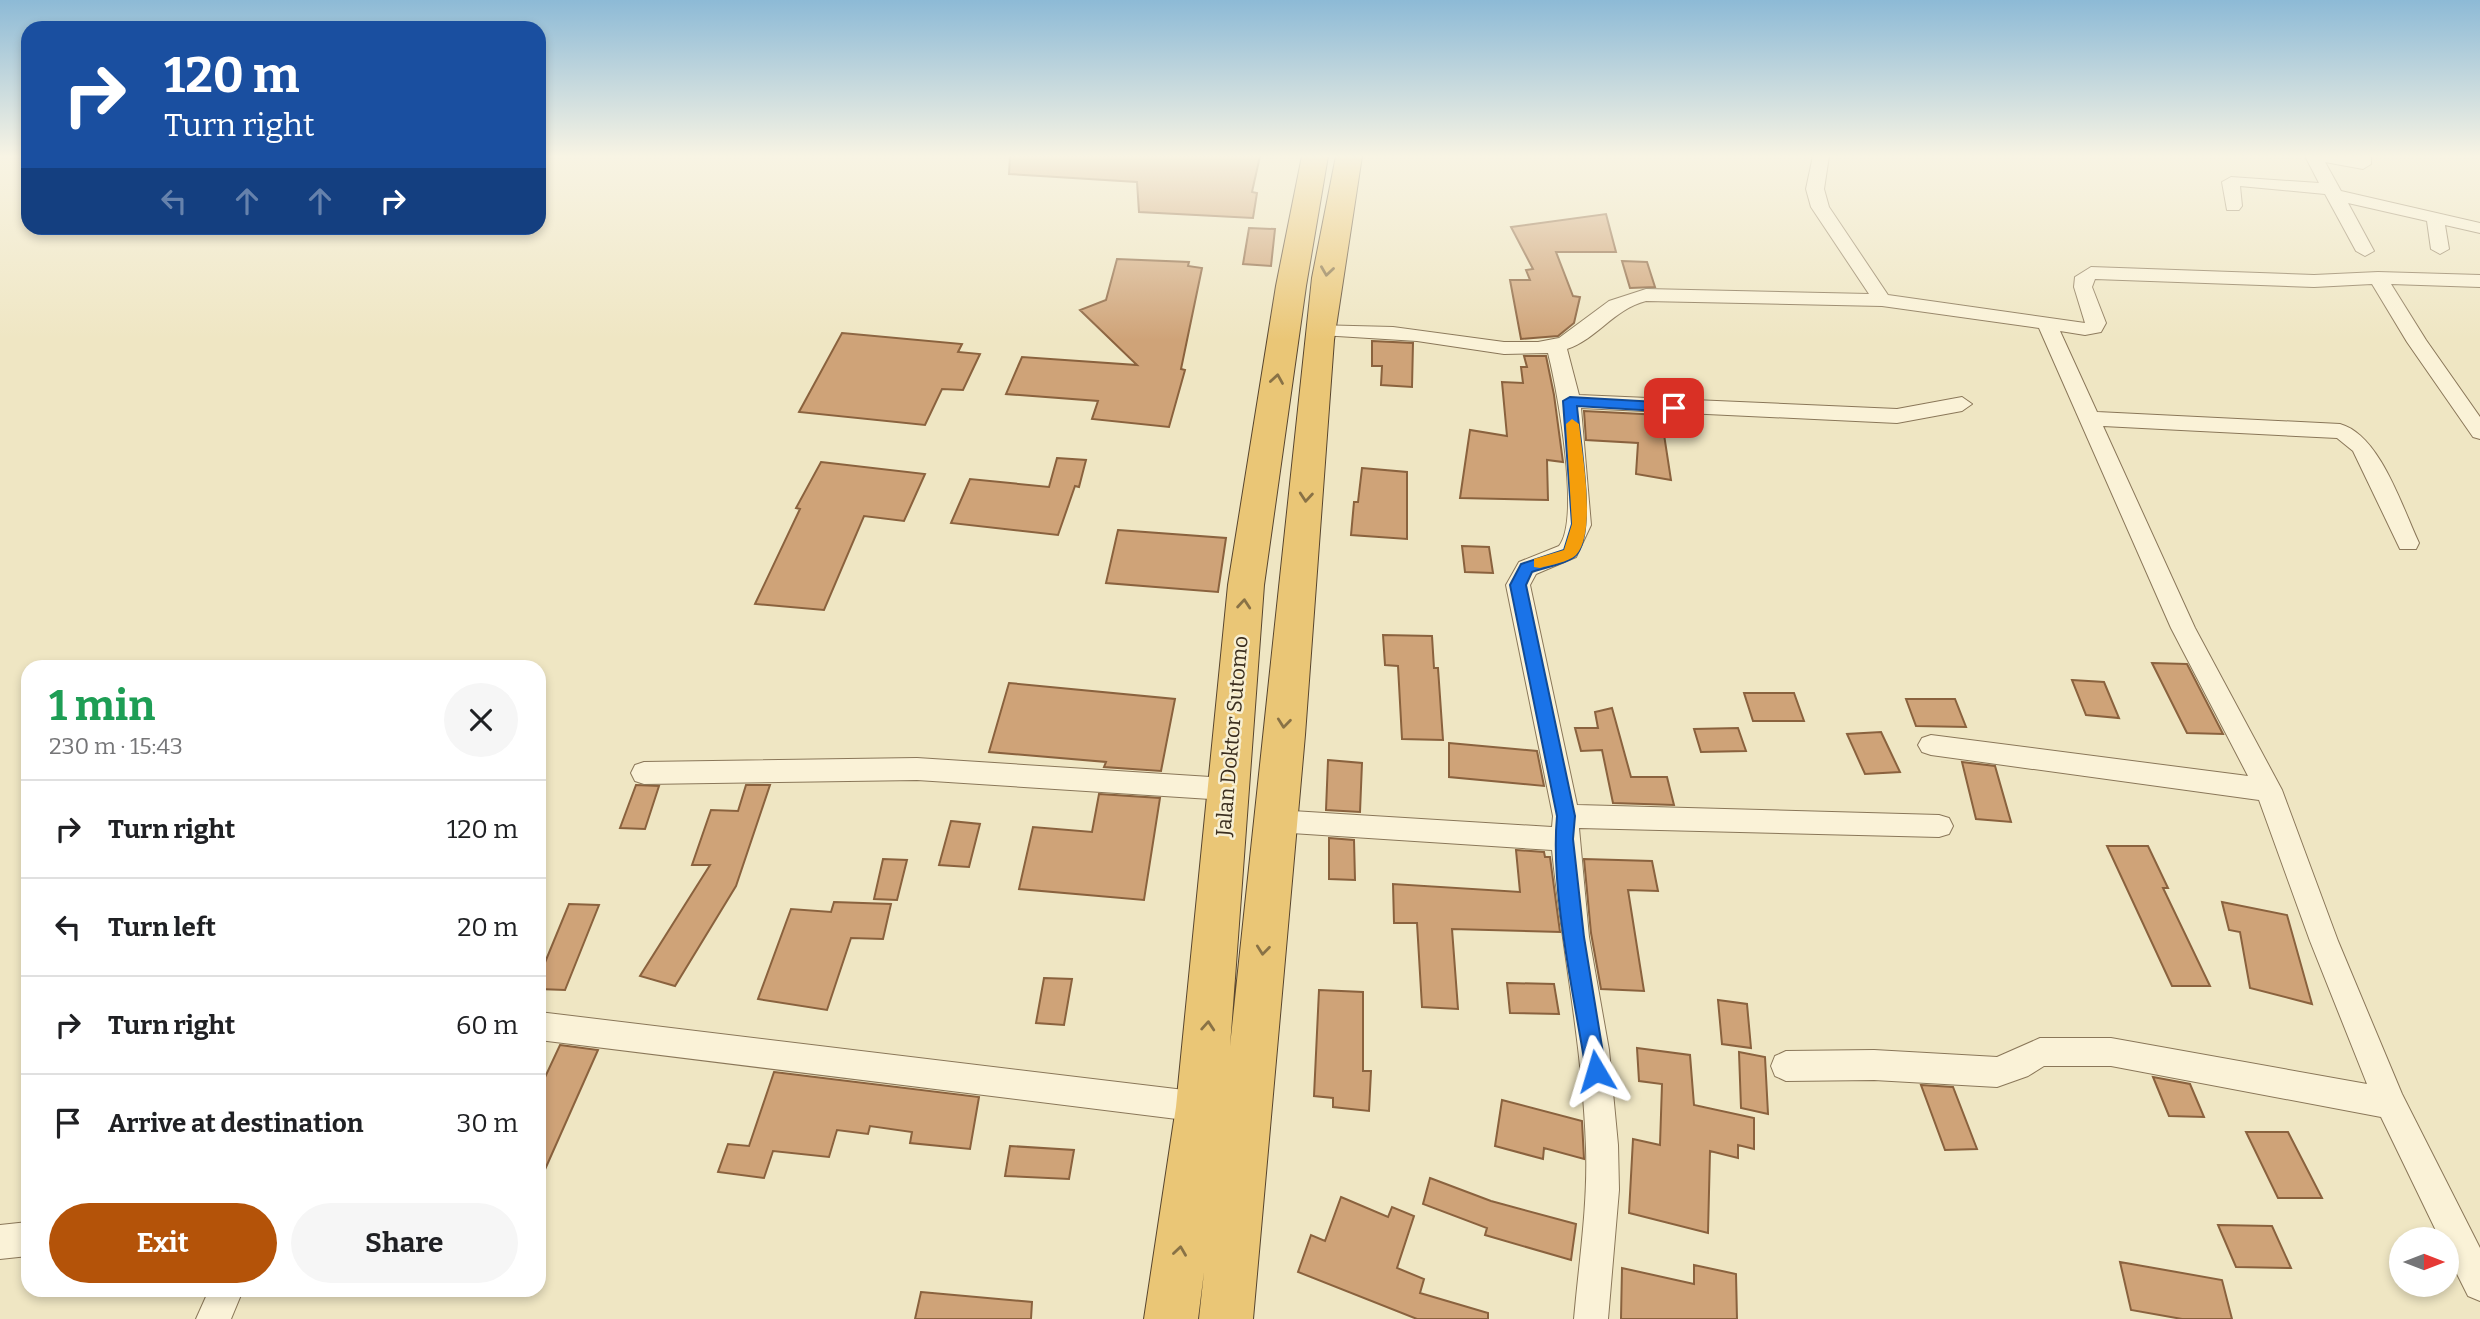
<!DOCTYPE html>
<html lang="en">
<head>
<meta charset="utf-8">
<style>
  body { margin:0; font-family:Bitter,serif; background:#f6f6f6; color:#202124; height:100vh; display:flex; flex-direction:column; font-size:26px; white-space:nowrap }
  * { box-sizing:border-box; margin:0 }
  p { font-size:23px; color:#757577 }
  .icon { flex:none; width:38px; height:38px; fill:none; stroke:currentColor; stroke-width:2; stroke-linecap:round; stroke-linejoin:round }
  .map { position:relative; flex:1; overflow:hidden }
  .side { position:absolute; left:21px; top:660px; width:525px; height:637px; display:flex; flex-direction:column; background:#fff; border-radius:21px; box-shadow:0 4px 10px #0003 }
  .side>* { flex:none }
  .hud { position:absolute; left:21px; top:21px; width:525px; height:214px; border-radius:21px; box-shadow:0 4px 10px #0003; background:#1a4fa0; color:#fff; overflow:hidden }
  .needle { width:46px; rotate:90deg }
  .buttons { position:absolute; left:2389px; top:1227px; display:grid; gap:14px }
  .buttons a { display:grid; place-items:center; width:70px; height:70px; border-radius:50%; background:#fff; box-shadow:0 4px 10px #0003; font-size:35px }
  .pin { position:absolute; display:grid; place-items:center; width:60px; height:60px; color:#fff; margin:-30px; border-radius:14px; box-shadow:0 4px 10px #0006 }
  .me { position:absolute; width:77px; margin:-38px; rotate:353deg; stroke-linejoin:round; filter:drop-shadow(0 0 5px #0008) }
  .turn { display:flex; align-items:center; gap:24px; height:147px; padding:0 28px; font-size:32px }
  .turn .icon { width:91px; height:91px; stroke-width:2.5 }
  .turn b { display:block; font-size:49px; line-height:60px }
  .lanes { display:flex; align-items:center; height:66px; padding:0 28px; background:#0003; justify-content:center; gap:35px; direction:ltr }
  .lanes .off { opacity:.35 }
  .round { display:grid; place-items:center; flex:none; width:74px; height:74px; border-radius:37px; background:#f6f6f6 }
  .headline { display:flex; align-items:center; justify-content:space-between; height:119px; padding:0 28px }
  h1 { font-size:42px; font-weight:700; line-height:52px; color:#1e9e55 }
  .action { display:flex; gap:14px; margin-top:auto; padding:14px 28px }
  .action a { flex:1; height:80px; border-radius:42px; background:#b45309; color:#fff; font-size:28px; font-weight:700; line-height:80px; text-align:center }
  .action a+a { background:#f6f6f6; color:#202124 }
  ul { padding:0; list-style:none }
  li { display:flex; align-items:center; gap:21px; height:98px; padding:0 28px; border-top:2px solid #e0e0e0 }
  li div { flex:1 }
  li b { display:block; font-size:26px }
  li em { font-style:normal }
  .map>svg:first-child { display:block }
</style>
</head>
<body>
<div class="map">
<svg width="2480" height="1319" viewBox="0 0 2480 1319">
  <rect width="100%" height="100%" fill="#efe6c3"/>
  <path fill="#cfa378" stroke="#8a623e" stroke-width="2" d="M1010,156H1260L1252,192L1257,193L1253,218L1139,212L1137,182L1009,174Z
    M1606,214L1616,252H1556L1573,296L1580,297L1574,323L1558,336L1521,339L1510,280H1530L1526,270L1533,269L1511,227Z
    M1249,228L1275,229L1271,266L1243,264Z
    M1117,259L1189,262L1188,266L1202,268L1181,369L1185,370L1169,427L1092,419L1098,401L1006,394L1022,357L1137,365L1080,310L1106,300Z
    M1622,261L1647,262L1655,287L1630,288Z
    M842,333L962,344L958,352L980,354L963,390L942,389L925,425L799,412Z
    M1372,341L1413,343L1412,387L1381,385L1382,366H1372Z
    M1524,356H1546L1554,395L1563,462L1547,460L1548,500L1460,498L1470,430L1507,436L1502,382L1523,383L1521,367H1527Z
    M1584,411L1661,415L1671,480L1636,474L1638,443L1586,440Z
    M1057,458L1086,460L1079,487L1075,486L1058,535L951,523L970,479L1049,487Z
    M821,462L925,474L904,521L864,516L824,610L755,604L800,509L796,508Z
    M1362,468L1407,472V539L1351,535L1354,502H1358Z
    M1118,530L1226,538L1218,592L1106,583Z
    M1462,546L1489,547L1493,573L1465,572Z
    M1383,635L1432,636L1434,668H1438L1443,740L1402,739L1398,666L1385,665Z
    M2152,663L2187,664L2223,734L2187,733Z
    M2072,680L2104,682L2119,718L2086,715Z
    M1009,683L1175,699L1161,771L1104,767L1106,762L989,752Z
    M1744,693H1794L1804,721H1753Z
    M1906,699H1955L1966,727L1916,726Z
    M1612,708L1631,777H1667L1674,805L1613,803L1602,750L1581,751L1575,728H1598L1595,712Z
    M1738,728L1746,751L1701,752L1694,729Z
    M1881,732L1900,772L1865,774L1847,734Z
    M1449,743L1537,751L1544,786L1449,777Z
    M1328,760L1362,763L1360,812L1326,810Z
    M1962,762L1995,766L2011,822L1976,819Z
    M636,785L659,786L645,829L620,828Z
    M746,785H770L736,886L675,986L640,976L710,865H692L711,810L738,811Z
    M1099,794L1160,798L1144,900L1019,889L1033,827L1092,832Z
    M951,821L980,824L969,867L939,865Z
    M1329,838L1354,840L1355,880L1329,879Z
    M2107,846H2148L2168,888H2163L2210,986H2172Z
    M1516,850L1544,852L1545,857H1550L1560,932L1452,929L1458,1009L1422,1007L1417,923H1394L1393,884L1520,892Z
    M883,859L907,860L897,900L874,899Z
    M1584,859L1652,861L1658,891L1628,890L1644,991L1601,989L1591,933Z
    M834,902L891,904L883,939L851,938L827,1010L758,999L791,909L831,912Z
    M2222,902L2287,915L2312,1004L2250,988L2240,932L2229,930Z
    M569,904L599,905L565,990L539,989V977Z
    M1044,978L1072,979L1064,1025L1036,1023Z
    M1507,983L1554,984L1559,1014L1510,1013Z
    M1319,990L1363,992V1071H1371L1369,1111L1333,1107V1098L1314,1096Z
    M1718,1000L1747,1004L1751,1048L1722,1044Z
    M560,1045L598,1050L539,1183V1090Z
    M1637,1048L1690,1055L1694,1105L1754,1118V1149L1738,1145V1158L1710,1151L1708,1233L1629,1213L1633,1139L1660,1145L1662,1084L1639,1081Z
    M1739,1052L1765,1057L1768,1114L1741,1108Z
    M774,1072L979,1097L970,1149L910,1143L912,1132L870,1126L868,1134L837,1130L829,1157L773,1151L764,1178L718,1172L728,1144L749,1146Z
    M2153,1077L2190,1084L2204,1117L2169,1116Z
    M1921,1085L1953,1087L1977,1149L1945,1150Z
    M1502,1100L1582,1121L1584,1159L1544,1148L1543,1159L1495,1146Z
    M2246,1132H2288L2322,1198H2278Z
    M1010,1146L1074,1150L1069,1179L1005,1176Z
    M1430,1178L1491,1201L1576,1224L1571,1260L1485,1235L1487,1228L1423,1204Z
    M1341,1197L1388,1217L1392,1207L1414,1216L1397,1268L1424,1279L1420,1293L1488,1313V1319H1417L1298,1272L1311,1235L1325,1241Z
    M2218,1225L2272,1226L2291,1268L2236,1267Z
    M2120,1262L2222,1280L2232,1319H2182L2131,1310Z
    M1694,1265L1736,1274L1737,1319H1621L1622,1268L1694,1284Z
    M921,1292L1032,1302L1031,1319H915Z"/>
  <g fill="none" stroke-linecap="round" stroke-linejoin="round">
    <g stroke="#8a7759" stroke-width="2">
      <path id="minor" d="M1813,156H1829L1824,189L1829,207L1888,295L2085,323L2074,287L2075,277L2091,267L2314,275L2378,272L2480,275V287L2391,284L2426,340L2480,417V439L2473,437L2407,342L2372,284L2314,287L2095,279L2092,287L2106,323L2101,332L2085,335L2060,331L2097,412L2340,424C2380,435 2402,507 2419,543L2416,549H2400L2353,451L2337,438L2103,426L2195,628L2282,790L2338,941L2402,1094L2480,1248V1301L2468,1296L2446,1252V1239H2440L2381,1117L2111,1066H2044L2028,1076L1997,1087L1874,1080L1786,1081L1775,1076L1771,1066L1775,1056L1786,1051L1874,1050L1997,1057L2040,1038H2111L2367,1084L2310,941L2259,800L1931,755L1922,752L1918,745L1922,738L1931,735L2248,776L2171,628L2039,328L1882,306L1646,301C1614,309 1597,339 1567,349L1579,395L1897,409L1962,397L1972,404L1962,411L1897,423L1581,408L1591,525L1576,557L1536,574L1530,585L1577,805L1939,815L1949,818L1953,826L1949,834L1939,837L1579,828L1589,937L1609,1050L1618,1145L1619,1190L1608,1319H1574C1579,1262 1588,1205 1586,1148C1583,1048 1562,949 1552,850L1276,832L1266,829L1263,821L1266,813L1276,810L1552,827L1553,816L1506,585L1519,562L1559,546C1581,519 1557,388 1548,353L1504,354L1417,341L1321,335L1311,329L1314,325L1393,327L1504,342H1538L1559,338L1609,301L1646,289L1869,294L1811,207L1806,189Z
        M2305,156H2371V164L2363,169L2325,162L2341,191L2480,223V233L2445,225L2449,249L2440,254L2431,249L2427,221L2348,203L2374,251L2365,256L2356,251L2325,194L2240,186L2242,206L2239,210H2227L2222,182L2231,177L2319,183Z
        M917,758L1226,778L1235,781L1239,789L1235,797L1226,800L917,780L644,784L635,781L631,773L635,765L644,762Z
        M539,1012L1201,1092L1212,1096L1217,1107L1212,1118L1201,1122L539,1040Z
        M28,1222V1256L0,1259V1225Z
        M209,1290H243L231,1319H196Z"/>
    </g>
    <g stroke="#58452e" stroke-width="2">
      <path id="trunk" d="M1302,156H1328L1306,286L1264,585L1230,1046L1312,278L1336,156H1362L1334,340L1305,735L1253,1319H1199L1204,1272L1198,1319H1144L1176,1107L1228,585L1276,286Z"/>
    </g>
    <use href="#minor" fill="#faf2d7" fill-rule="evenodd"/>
    <use href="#trunk" fill="#eac676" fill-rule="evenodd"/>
  </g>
  <defs><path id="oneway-chevron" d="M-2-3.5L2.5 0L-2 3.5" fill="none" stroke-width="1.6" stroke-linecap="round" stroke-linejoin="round" transform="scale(1.75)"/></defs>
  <g stroke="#897246">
    <use href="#oneway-chevron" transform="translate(1327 271) rotate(98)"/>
    <use href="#oneway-chevron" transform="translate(1277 379) rotate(-81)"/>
    <use href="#oneway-chevron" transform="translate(1306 497) rotate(95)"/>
    <use href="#oneway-chevron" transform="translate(1244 604) rotate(-85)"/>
    <use href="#oneway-chevron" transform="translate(1284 723) rotate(96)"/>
    <use href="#oneway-chevron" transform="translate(1263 950) rotate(96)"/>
    <use href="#oneway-chevron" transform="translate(1208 1026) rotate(-86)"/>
    <use href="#oneway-chevron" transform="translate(1180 1251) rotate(-82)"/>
  </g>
  <linearGradient id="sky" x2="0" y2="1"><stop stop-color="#8dbad6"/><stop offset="0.46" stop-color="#f8f4e4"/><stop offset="1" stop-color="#f8f4e4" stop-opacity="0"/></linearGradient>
  <rect width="2480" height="340" fill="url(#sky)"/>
  <path fill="#1a73e8" stroke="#114b97" stroke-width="2" d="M1570,397L1674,403L1680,408L1674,412L1577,406C1579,435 1598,539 1574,557C1564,565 1544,567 1532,572L1526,585L1575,816L1573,839L1584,937L1606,1071L1603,1078L1596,1080L1589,1078L1586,1071C1574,995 1550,891 1557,816L1510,585L1521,564L1564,550L1572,524L1563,401Z"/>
  <path fill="#f59e0b" d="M1572,419L1579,424C1582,454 1597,532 1576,555C1569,562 1550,565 1540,568L1534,567V559L1564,550L1572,524L1566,424Z"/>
  <g text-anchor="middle" stroke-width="5" stroke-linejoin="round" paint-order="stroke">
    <g font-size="21" fill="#3a2d1e" stroke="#f7efd3">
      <text transform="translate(1232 736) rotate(-85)" y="7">Jalan Doktor Sutomo</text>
    </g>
  </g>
</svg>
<div class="buttons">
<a><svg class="needle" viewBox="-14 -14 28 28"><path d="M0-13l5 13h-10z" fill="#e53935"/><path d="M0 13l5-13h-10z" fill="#757577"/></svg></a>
</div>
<div class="pin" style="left:1674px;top:408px;background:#d93025"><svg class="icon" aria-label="arrive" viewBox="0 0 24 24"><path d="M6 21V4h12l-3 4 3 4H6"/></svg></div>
<svg class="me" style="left:1596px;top:1071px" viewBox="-20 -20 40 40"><path d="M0-17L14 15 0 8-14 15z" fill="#1a73e8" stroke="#fff" stroke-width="4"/></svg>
<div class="hud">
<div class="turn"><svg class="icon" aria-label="right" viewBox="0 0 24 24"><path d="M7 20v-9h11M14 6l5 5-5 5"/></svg><div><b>120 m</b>Turn right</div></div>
<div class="lanes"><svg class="icon off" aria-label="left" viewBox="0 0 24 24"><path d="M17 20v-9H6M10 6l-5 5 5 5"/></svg><svg class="icon off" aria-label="ahead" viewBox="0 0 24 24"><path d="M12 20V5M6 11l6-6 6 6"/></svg><svg class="icon off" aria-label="ahead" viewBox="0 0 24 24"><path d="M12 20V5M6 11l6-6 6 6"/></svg><svg class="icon" aria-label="right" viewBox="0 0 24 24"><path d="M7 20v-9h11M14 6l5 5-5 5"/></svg></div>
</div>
<section class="side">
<div class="headline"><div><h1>1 min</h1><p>230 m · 15:43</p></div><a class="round"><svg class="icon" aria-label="close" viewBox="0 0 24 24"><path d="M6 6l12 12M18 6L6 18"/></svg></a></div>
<ul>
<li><svg class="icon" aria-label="right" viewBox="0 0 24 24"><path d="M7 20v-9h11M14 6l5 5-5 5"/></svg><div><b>Turn right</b></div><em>120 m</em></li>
<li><svg class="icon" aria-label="left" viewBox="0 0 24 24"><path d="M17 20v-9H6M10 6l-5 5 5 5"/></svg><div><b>Turn left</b></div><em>20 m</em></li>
<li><svg class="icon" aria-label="right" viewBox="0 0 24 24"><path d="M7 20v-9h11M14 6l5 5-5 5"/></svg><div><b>Turn right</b></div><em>60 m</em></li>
<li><svg class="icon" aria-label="arrive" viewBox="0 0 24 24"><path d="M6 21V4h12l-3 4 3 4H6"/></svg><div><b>Arrive at destination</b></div><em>30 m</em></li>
</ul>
<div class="action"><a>Exit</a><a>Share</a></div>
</section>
</div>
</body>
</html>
